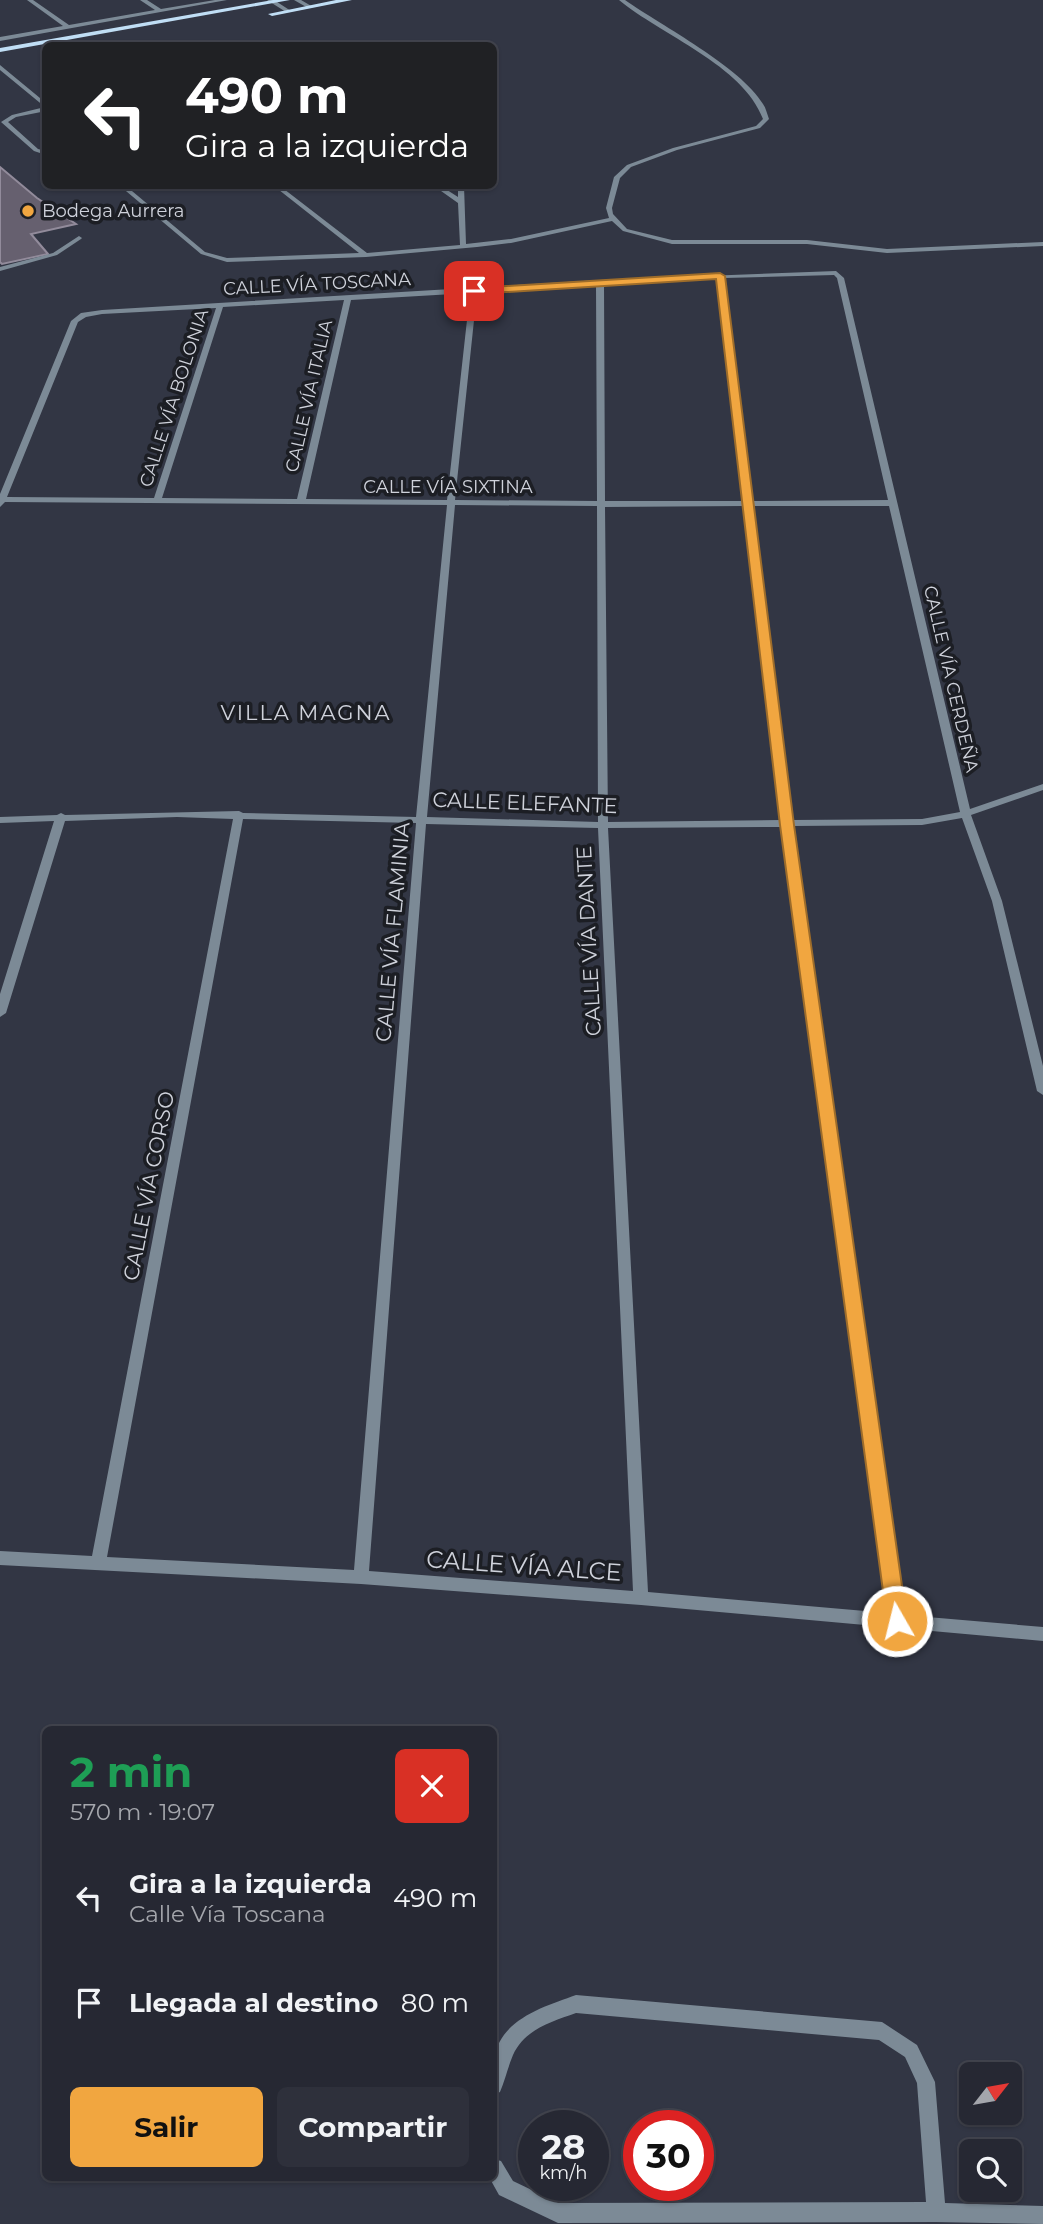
<!DOCTYPE html>
<html lang="es">
<head>
<meta charset="utf-8">
<style>
  body { margin:0; font-family:Montserrat,sans-serif; background:#2e303b; color:#f1f3f6; height:100vh; display:flex; flex-direction:column; font-size:26px; white-space:nowrap }
  * { box-sizing:border-box; margin:0 }
  p { font-size:23px; color:#a4a6ac }
  .icon { flex:none; width:38px; height:38px; fill:none; stroke:currentColor; stroke-width:2; stroke-linecap:round; stroke-linejoin:round }
  .map { position:relative; flex:1; overflow:hidden }
  .side { position:absolute; left:42px; top:1726px; width:455px; height:455px; display:flex; flex-direction:column; background:#262833; border-radius:10px; box-shadow:0 2px 5px #0004,0 0 0 2px #42444e }
  .side>* { flex:none }
  .guide { position:absolute; left:42px; top:42px; width:455px; height:147px; border-radius:10px; box-shadow:0 2px 5px #0004,0 0 0 2px #42444e; background:#202124; color:#fff; overflow:hidden }
  .needle { width:46px; rotate:59deg }
  .tools { position:absolute; left:959px; top:2062px; display:grid; gap:14px }
  .tools a { display:grid; place-items:center; width:63px; height:63px; border-radius:10px; background:#262833; box-shadow:0 2px 5px #0004,0 0 0 2px #42444e; font-size:35px }
  .speed { position:absolute; left:518px; top:2110px; display:flex; gap:14px; font-size:35px; font-weight:700; text-align:center }
  .speed>* { display:grid; place-content:center; width:91px; height:91px; border-radius:50%; background:#262833; box-shadow:0 2px 5px #0004,0 0 0 2px #42444e; line-height:1 }
  .speed small { font-size:18px; font-weight:400 }
  .speed .limit { border:10px solid #d22; background:#fff; color:#111 }
  .pin { position:absolute; display:grid; place-items:center; width:60px; height:60px; color:#fff; margin:-30px; border-radius:14px; box-shadow:0 4px 10px #0006 }
  .me { position:absolute; width:77px; margin:-38px; rotate:352deg; stroke-linejoin:round; filter:drop-shadow(0 0 5px #0008) }
  .turn { display:flex; align-items:center; gap:24px; height:147px; padding:0 28px; font-size:32px }
  .turn .icon { width:91px; height:91px; stroke-width:2.5 }
  .turn b { display:block; font-size:49px; line-height:60px }
  .round { display:grid; place-items:center; flex:none; width:74px; height:74px; border-radius:10px; background:#2e303b }
  .summary { display:flex; align-items:center; justify-content:space-between; height:119px; padding:0 28px }
  h1 { font-size:42px; font-weight:700; line-height:52px; color:#1e9e55 }
  .primary-button { display:flex; gap:14px; margin-top:auto; padding:14px 28px }
  .primary-button a { flex:1; height:80px; border-radius:10px; background:#f1a640; color:#111; font-size:28px; font-weight:700; line-height:80px; text-align:center }
  .primary-button a+a { background:#2e303b; color:#f1f3f6 }
  ul { padding:0; list-style:none }
  li { display:flex; align-items:center; gap:21px; height:105px; padding:0 28px }
  li div { flex:1 }
  li b { display:block; font-size:26px }
  li em { font-style:normal }
  .map>svg:first-child { display:block }
</style>
</head>
<body>
<div class="map">
<svg width="1043" height="2224" viewBox="0 0 1043 2224">
  <rect width="100%" height="100%" fill="#323644"/>
  <path fill="#66606f" stroke="#928b9b" stroke-width="2" d="M0,167L37,198L76,224L31,234L48,254L2,264L0,262Z"/>
  <g fill="none" stroke-linecap="round" stroke-linejoin="round">
    <path fill="#7c8a96" fill-rule="evenodd" d="M27,0H33L69,25L155,10L140,0H147L161,9L215,0H227L0,41V37L63,26Z
      M267,0H274L291,11L286,12Z
      M294,0H301L313,7L308,8Z
      M619,0H625C662,26 741,67 763,104C766,108 767,114 769,119L760,128L677,150L631,167L620,178L612,208L613,214L627,229L672,240H807L887,249L1043,242V246L887,253L807,244H672L623,231L612,221L511,243L477,247L366,257L227,262L201,254L120,186H126L205,252L227,258L359,253L274,186H280L367,253L460,245L458,203L434,186H441L458,197V186H464L466,244L511,239L609,218L606,208L614,177L627,165L673,148L756,126L763,119C743,65 661,35 619,0Z
      M0,65L46,103V111L16,117L8,122L38,149L46,151V155L34,151L1,122L12,115L45,107L0,70Z
      M79,236L82,238L81,239L57,255L0,271V267L53,253Z
      M836,271L844,278L970,809L1043,784V790L971,815L1002,901L1043,1066V1095L1037,1091L992,901L962,818L922,825L792,826L904,1615L1043,1627V1641L641,1605L361,1584L0,1565V1551L92,1556L233,819L177,817L65,821L6,1013L0,1017V994L54,821L0,823V817L57,815L61,813L65,815L239,811L243,813L416,817L447,505L5,502L0,507V494L71,321L81,313L102,310L600,280ZM834,275L837,278L888,500L752,501L724,278ZM717,278L743,501H605L604,285ZM596,285L597,501L455,500L477,292ZM470,293L447,500L306,499L351,300ZM344,300L297,499L162,498L223,307ZM216,308L154,498L7,497L78,322L86,317L102,314ZM455,505L597,506L598,822L427,817ZM744,506L781,820L608,822L605,507ZM752,506H889L960,812L922,819L792,820ZM243,819L416,823L354,1570L107,1557ZM426,824L598,828L633,1591L369,1571ZM782,827L888,1613L648,1592L608,828Z
      M576,1995L882,2022L917,2045L935,2082L945,2203L1043,2206V2224L936,2222L558,2223L499,2195L489,2177H494V2159L501,2161L513,2181L559,2203L926,2202L917,2083L905,2057L879,2040L576,2013C551,2022 525,2029 513,2055C508,2067 505,2080 500,2092L494,2095C494,2084 492,2072 494,2061C498,2020 543,2007 576,1995Z"/>
    <path fill="#c0def5" fill-rule="evenodd" d="M273,0H290L0,52V48Z
      M336,0H352L272,16L268,14Z"/>
  </g>
  <path fill="#f1a640" stroke="#9d6c2a" stroke-width="2" d="M720,273L725,276L794,825L907,1621L904,1627L897,1630L890,1627L887,1621L780,825L716,279L474,294L469,291L474,288Z"/>
  <circle fill="#f1a640" stroke="#1c1e24" stroke-width="2.5" cx="28" cy="211" r="7"/>
  <g text-anchor="middle" stroke-width="7" stroke-linejoin="round" paint-order="stroke">
    <g font-size="18" fill="#cfd2db" stroke="#1c1e24" text-anchor="start">
      <text x="42" y="217">Bodega Aurrera</text>
    </g>
    <g font-size="18" fill="#cfd2db" stroke="#1c1e24">
      <text transform="translate(317 284) rotate(-3)" y="6">CALLE VÍA TOSCANA</text>
      <text transform="translate(309 396) rotate(-77)" y="6">CALLE VÍA ITALIA</text>
      <text transform="translate(174 398) rotate(-72)" y="6">CALLE VÍA BOLONIA</text>
      <text x="448" y="493">CALLE VÍA SIXTINA</text>
      <text transform="translate(951 679) rotate(77)" y="6">CALLE VÍA CERDEÑA</text>
    </g>
    <g font-size="21" letter-spacing="2" fill="#cfd2db" stroke="#1c1e24">
      <text x="306" y="720">VILLA MAGNA</text>
    </g>
    <g font-size="21" fill="#cfd2db" stroke="#1c1e24">
      <text transform="translate(525 803) rotate(2)" y="7">CALLE ELEFANTE</text>
      <text transform="translate(393 932) rotate(-85)" y="7">CALLE VÍA FLAMINIA</text>
      <text transform="translate(589 941) rotate(-93)" y="7">CALLE VÍA DANTE</text>
      <text transform="translate(149 1186) rotate(-79)" y="7">CALLE VÍA CORSO</text>
    </g>
    <g font-size="24" fill="#cfd2db" stroke="#1c1e24">
      <text transform="translate(524 1566) rotate(4)" y="8">CALLE VÍA ALCE</text>
    </g>
  </g>
</svg>
<div class="tools">
<a><svg class="needle" viewBox="-14 -14 28 28"><path d="M0-13l5 13h-10z" fill="#e53935"/><path d="M0 13l5-13h-10z" fill="#a4a6ac"/></svg></a>
<a><svg class="icon" aria-label="search" viewBox="0 0 24 24"><circle cx="10" cy="10" r="6"/><path d="M15 15l6 6"/></svg></a>
</div>
<div class="speed"><div>28<small>km/h</small></div><div class="limit">30</div></div>
<div class="pin" style="left:474px;top:291px;background:#d93025"><svg class="icon" aria-label="arrive" viewBox="0 0 24 24"><path d="M6 21V4h12l-3 4 3 4H6"/></svg></div>
<svg class="me" style="left:897px;top:1621px" viewBox="-20 -20 40 40"><circle r="17" fill="#f1a640" stroke="#fff" stroke-width="3"/><path d="M0-11L8 9 0 5-8 9z" fill="#fff"/></svg>
<div class="guide">
<div class="turn"><svg class="icon" aria-label="left" viewBox="0 0 24 24"><path d="M17 20v-9H6M10 6l-5 5 5 5"/></svg><div><b>490 m</b>Gira a la izquierda</div></div>
</div>
<section class="side">
<div class="summary"><div><h1>2 min</h1><p>570 m · 19:07</p></div><a class="round" style="background:#d93025;color:#fff"><svg class="icon" aria-label="close" viewBox="0 0 24 24"><path d="M6 6l12 12M18 6L6 18"/></svg></a></div>
<ul>
<li><svg class="icon" aria-label="left" viewBox="0 0 24 24"><path d="M17 20v-9H6M10 6l-5 5 5 5"/></svg><div><b>Gira a la izquierda</b><p>Calle Vía Toscana</p></div><em>490 m</em></li>
<li><svg class="icon" aria-label="arrive" viewBox="0 0 24 24"><path d="M6 21V4h12l-3 4 3 4H6"/></svg><div><b>Llegada al destino</b></div><em>80 m</em></li>
</ul>
<div class="primary-button"><a>Salir</a><a>Compartir</a></div>
</section>
</div>
</body>
</html>
